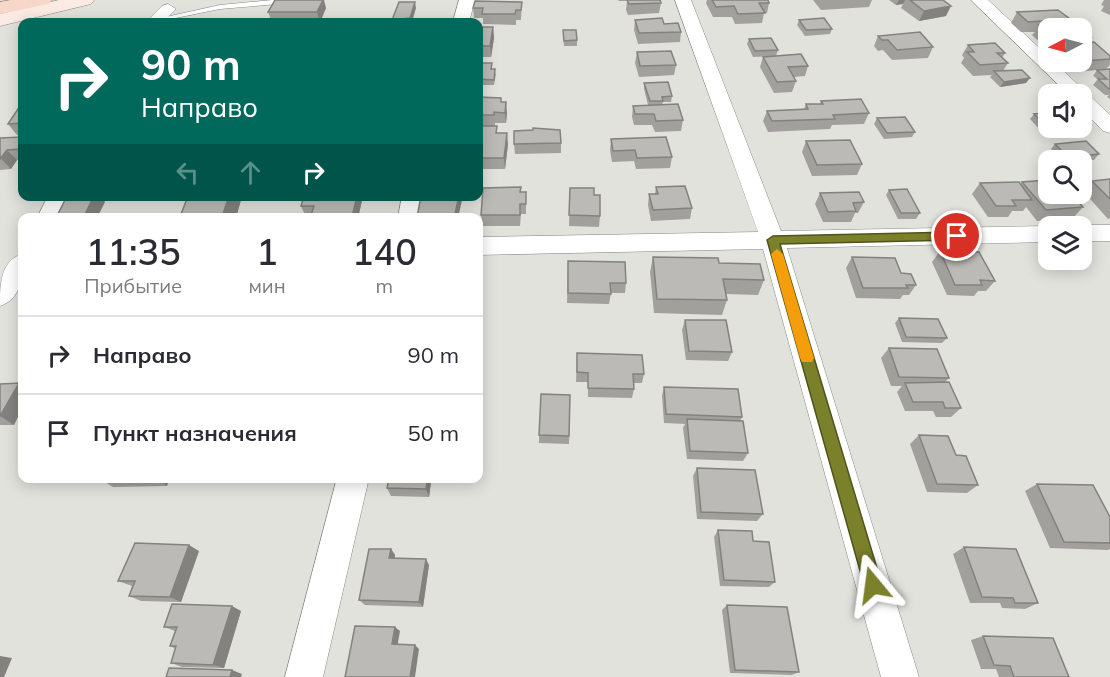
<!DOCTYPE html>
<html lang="ru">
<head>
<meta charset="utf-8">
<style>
  body { margin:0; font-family:Mulish,sans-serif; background:#f7f7f7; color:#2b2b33; height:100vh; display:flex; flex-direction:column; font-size:22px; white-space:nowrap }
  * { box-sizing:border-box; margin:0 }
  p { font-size:20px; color:#7c7c81 }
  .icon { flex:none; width:33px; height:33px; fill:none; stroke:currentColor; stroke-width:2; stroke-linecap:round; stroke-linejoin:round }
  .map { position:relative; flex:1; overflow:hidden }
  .drawer { position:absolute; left:18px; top:213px; width:465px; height:270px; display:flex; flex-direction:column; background:#fff; border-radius:12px; box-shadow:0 3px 15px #0003 }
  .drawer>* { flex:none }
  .guide { position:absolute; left:18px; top:18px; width:465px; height:183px; border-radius:12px; box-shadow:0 3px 15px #0003; background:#00695c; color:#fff; overflow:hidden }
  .needle { width:39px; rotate:264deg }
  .controls { position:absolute; left:1038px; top:18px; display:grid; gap:12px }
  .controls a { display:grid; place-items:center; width:54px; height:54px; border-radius:12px; background:#fff; box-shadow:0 3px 15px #0003; font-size:30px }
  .pin { position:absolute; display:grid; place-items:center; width:51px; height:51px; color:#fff; margin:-26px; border:3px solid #fff; border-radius:50%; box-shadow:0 2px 6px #0007 }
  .me { position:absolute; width:66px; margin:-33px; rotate:344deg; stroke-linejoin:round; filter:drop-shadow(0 0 4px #0008) }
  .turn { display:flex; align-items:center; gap:21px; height:126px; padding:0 24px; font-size:27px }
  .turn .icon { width:78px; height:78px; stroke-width:2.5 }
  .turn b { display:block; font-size:42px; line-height:51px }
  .lanes { display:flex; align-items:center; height:57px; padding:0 24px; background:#0003; justify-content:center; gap:30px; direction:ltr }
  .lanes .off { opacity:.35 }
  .eta { display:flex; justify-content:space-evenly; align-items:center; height:102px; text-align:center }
  .eta b { font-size:36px; font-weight:600; line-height:42px }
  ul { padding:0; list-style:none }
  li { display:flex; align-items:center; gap:18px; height:78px; padding:0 24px; border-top:2px solid #e1e1e2 }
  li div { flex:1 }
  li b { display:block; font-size:22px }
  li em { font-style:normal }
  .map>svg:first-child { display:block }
</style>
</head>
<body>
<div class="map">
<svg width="1110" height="677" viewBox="0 0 1110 677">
  <rect width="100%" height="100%" fill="#e2e2dd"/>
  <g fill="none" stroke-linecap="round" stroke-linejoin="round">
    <g stroke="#888783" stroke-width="1">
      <path id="service" d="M273,0L294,1L290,3L220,9L156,22L152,20L220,5Z"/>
    </g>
    <g stroke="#888783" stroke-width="1">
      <path id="minor" d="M459,0H475L469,22H453Z
        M675,0H691L781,231L1048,226H1051H1048V242L787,248L919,677H881L763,249L478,255V237L758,232Z
        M971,0H988L1048,56V62H1054L1110,115V133L1103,131L1082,109V94H1068Z
        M168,4L176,9L163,22H146L162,6Z
        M48,196H70L60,218H37Z
        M402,196H424L421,218H398Z
        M1082,225H1110V241H1082V226H1076Z
        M22,254C24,274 22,299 0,306C0,285 0,261 22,254Z
        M337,478H369L323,677H285Z"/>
    </g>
    <g stroke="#888783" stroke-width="1">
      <path id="secondary" d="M59,0H94L91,4L0,26V14Z"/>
    </g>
    <g stroke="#a48073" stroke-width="1">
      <path id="primary" d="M11,0H52L49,4L0,14V2Z"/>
    </g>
    <use href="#service" fill="#fff" fill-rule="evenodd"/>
    <use href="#minor" fill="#fff" fill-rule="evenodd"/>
    <use href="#secondary" fill="#fcebe5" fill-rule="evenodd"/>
    <use href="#primary" fill="#f8d7cb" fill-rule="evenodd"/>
  </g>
  <path fill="#a1a09d" d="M618,0H660L661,3L659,13L628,15L626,10L627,1H619Z
    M707,0H768L769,3L767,13H764L762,23L735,24L732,17H713L706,3Z
    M813,0H872L869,7L821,10Z
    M889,0H943L946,16L919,21L901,8L903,4L896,5Z
    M1104,0H1110V15L1101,11L1104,6L1101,5Z
    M522,2L521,20H516V25L483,24V18H474L473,8Z
    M326,8L320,22H272L268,12Z
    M1017,12L1070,19L1067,23L1048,28V50L1032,35L1035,32H1021L1011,23Z
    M635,20L664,24L681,32L680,42L638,44L634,30Z
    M799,20L832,29L830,34L805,36L797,25Z
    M478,27H493L494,38L491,57H478Z
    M1082,29L1091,37L1087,42L1110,56V65L1106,69H1110V99L1107,97L1109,95H1105L1093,85L1098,79L1093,76L1097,70L1076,72L1065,62H1082Z
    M563,30L577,40V46H564Z
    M878,36L933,47L928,58L892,60L883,50L878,51L874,46Z
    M749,39L778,50L776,56L808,66L805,76L794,77L796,81L792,92L774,93L760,67L763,57L771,56L753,57L747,44Z
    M968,45L1005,53L1002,58L1008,63L1003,71L1026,83L1000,87L990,77L992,75L973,76L961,63L964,58L962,55Z
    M637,52L676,65L674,75L639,77L635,63Z
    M478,63L496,74L494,85H478Z
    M644,83L672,96L671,102H663L662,105L683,120L681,131L655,132L652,125H634L632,117L633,106L648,105L644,89Z
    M478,97L501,98V102L507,113L506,123H495V126H478Z
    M821,101L869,113L864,124L832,125L830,129L768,132L763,121L767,111L804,109L806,104H820Z
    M22,103V135H17L8,124Z
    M1048,113V128H1066L1063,130L1042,132L1030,119L1034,114Z
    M877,118L915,132L912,137L884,139L874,124Z
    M478,126L508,144L505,169H478Z
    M22,137V160H17L11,169L0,170V138Z
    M611,139L672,157L670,168L636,169L634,161L612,162L610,150Z
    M806,141L862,164L857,175L812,176L802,152Z
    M561,143V153L515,154L514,144Z
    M1055,144L1099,154L1094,160L1082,161L1061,160L1051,149Z
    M1110,179V218L1108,219L1083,191L1092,181Z
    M1022,182L1083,207L1073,218L1037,221L1026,207L1023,211H1012L1008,217H988L972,194L980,183L1020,184Z
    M656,187L692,208L690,219L651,221L648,205L649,194H655Z
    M570,188L600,216L599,227L569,226Z
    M889,190L920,213L916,219H898L886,195Z
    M521,192H526V214H521L520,226H483L481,215Z
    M820,193L864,202L858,213H855L851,222H823L815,204Z
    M242,196L236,218L180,217Z
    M304,196H363L358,218H310L311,217H306L301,206Z
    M940,251L995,281L986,291H978L974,296L947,295L932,262Z
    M653,257L719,263L764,280L758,295L726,294L727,300L722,315L654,313L650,272Z
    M852,257L901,273L916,285L909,295H903L900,299L856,298L846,268Z
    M568,261L626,283L625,293H611L609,304L567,303Z
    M899,318L947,338L942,343L902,342L895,323Z
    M685,320L732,352L728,361L686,360L682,330Z
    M889,348L949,378L945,382L961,408L951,417H936L933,411H905L897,392L902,386H891L881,358Z
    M577,353L644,374L642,383H634V389L632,398L588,397V382H576Z
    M0,384L14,425H0Z
    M664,387L742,417L740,421L748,453L743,461L687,459L683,428L685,424L664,423L662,396Z
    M570,395L569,444L539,443V435Z
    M919,435L956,455L978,485L967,493L927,492L910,444Z
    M697,468L763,514L757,521L697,519L693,476Z
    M102,478H169L167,486L113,487L102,480Z
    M389,478H447L446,483L431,482L429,497L391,496L387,488Z
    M1037,484L1110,517V549L1108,550L1050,548L1025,491Z
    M718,530L753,541L775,582L769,587L720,586L714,537Z
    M964,547L1038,603L1025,609L1002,608L1000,603H970L953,554Z
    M391,549L395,555V558L429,565L423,607L365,605L359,600Z
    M199,551L181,602L141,601L129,596L132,586L118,581Z
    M727,605L799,672L792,675L730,673L722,610Z
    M241,611L224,668L182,667L171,663L176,649L170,646L175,631L164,627Z
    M983,636L1069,677H999L996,669H981L971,640Z"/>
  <path fill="#83827f" d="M323,0H324L326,8L320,22L317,12Z
    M899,0H905L903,4L896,5Z
    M415,2L416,8L412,22H393L392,20Z
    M951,6L946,16L919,21L924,11Z
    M493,27L494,38L491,57L490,46Z
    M1030,78L1026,83L1000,87L1004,82Z
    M506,102L507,113L506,123L505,113Z
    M507,133L508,144L505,169L504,158Z
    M7,150L17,160L11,169L1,159Z
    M94,196H101L105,202L97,218H83Z
    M229,196H242L236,218H225L223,214Z
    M357,196H363L358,218H352Z
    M459,196H463L458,218H454Z
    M19,383L22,386V409L14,425L0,416Z
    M157,478H169L167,486Z
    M428,478H430L431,482L429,497L426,489Z
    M189,545L199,551L181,602L170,597Z
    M391,549L395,555L394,564L389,558Z
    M426,559L429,565L423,607L419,602Z
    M232,606L241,611L224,668L213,665Z
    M395,627L400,631L397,648L392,644Z
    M415,645L419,649L415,677H410Z
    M0,656L12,658L4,677H0Z
    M232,670L242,674L241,677H230Z"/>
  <path fill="#bbbab6" stroke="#83827f" stroke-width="1.5" d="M275,0H323L317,12H268Z
    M627,0H660L661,3L629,4Z
    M712,0H768L769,3H759L765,13L738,14L734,6L716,7Z
    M910,0H943L951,6L924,11Z
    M475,1L522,2L521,10H516L515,14H482L483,8H473Z
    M399,2H415L410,18L392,20Z
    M1058,10L1070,19L1028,22L1017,12Z
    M662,18L664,24L678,23L681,32L639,33L635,20Z
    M824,18L832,29L806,30L799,20Z
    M1074,23L1081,28H1048V33L1039,25Z
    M478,27H493L490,46H478Z
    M1082,29L1091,37H1082Z
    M563,30H576L577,40L564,41Z
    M920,32L933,47L897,50L888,40H882L878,36Z
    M771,38L778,50L755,51L749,39Z
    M1094,42L1110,56V59L1084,61L1082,59V43Z
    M995,43L1005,53H997L1008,63L980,65L967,52H974L968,45Z
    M671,51L676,65L640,66L637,52Z
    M801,54L808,66L788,67L796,81L777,82L763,57Z
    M478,63H492L491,69H495L494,80L478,79Z
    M1110,69V89H1109L1098,79H1107L1097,70Z
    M1022,70L1030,78L1004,82L994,71Z
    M668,82L672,96L662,97L663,101H650L644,83Z
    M478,97L501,98V102H506L505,113L494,112V115H478Z
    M861,99L869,113L833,115L835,119L772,121L767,111L808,109L806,104H823L821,101Z
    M22,103V123L8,124Z
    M678,104L683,120L656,121L654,114H635L633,106Z
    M1048,113V126H1046L1034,114Z
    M905,117L915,132L887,133L877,118Z
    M478,126H497L496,133H507L504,158H478Z
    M533,128L560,130L561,143L514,144V131L533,130Z
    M22,137V149L7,150L0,159V138Z
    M666,137L672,157L637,158L635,150L613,151L611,139Z
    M850,140L862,164L817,165L806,141Z
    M1086,141L1099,154L1081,156L1084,158L1070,159L1055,144Z
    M1110,179V199L1092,181Z
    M1048,180V194H1071L1083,207L1046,210L1022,182Z
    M1019,182L1032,200H1012L1016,206H996L980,183Z
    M685,186L692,208L653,210L649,194H658L656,187Z
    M521,187L520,192H526V204H520V215H481L483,188Z
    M570,188H594V195H600V216L569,215Z
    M907,189L920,213H901L889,190Z
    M859,192L864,202L853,203L856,211L828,212L820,193Z
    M67,196H94L83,218H56Z
    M188,196H229L223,214L180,217Z
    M304,196H357L352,217L331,218H310L314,206H301Z
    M421,196H459L454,218L417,217Z
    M940,251L979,252L995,281L980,280L982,285H955Z
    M653,257L718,258L719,263L760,264L764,280L723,279L727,300L657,299Z
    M852,257L895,258L901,273L911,274L916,285H906L908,288H863Z
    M568,261L625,262L626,283H610L611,294L568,293Z
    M899,318L938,319L947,338L906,337Z
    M685,320H726L732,352L689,351Z
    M889,348L937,349L949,378L899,377Z
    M577,353L642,355L644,374H633L634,389L588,388V373L577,372Z
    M949,382L961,408H945L943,402H913L905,383Z
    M19,383L0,416V384Z
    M664,387L738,389L742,417L666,414Z
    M541,394L570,395L569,436L539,435Z
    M687,419L743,421L748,453L690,451Z
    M919,435L948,436L956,455L966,456L978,485L937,484Z
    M697,468L755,470L763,514L701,512Z
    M102,478H148L102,480Z
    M389,478H428L426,489L387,488Z
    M1037,484L1093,485L1110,517V543L1064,542Z
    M718,530L752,531L753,541L769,542L775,582L724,580Z
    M135,543L189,545L170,597L129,596L135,581H118Z
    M964,547L1016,549L1038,603H1015L1013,598L982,597Z
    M369,549H391L389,558L426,559L419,602L359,600Z
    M172,604L232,606L213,665L171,663L176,646H170L177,627H164Z
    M727,605L787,607L799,672L735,670Z
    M355,626L395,627L392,644L415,645L410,677H345Z
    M983,636L1053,638L1069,677H1014L1010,666L994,665Z
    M169,668L232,670L230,677H166Z"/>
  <path fill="#7b802b" stroke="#50531c" stroke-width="1.5" d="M957,232L963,236L957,240L780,244L882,585L879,591L873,594L867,591L864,585L767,240L773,236Z"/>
  <path fill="#f59e0b" d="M777,249L783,254L814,358L812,362H802L800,358L771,254Z"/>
</svg>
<div class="controls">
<a><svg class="needle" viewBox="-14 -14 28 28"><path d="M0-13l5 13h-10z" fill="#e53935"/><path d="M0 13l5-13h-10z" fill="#7c7c81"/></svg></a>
<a><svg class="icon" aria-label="sound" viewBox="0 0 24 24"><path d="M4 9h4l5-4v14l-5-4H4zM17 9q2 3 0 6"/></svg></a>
<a><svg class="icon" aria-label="search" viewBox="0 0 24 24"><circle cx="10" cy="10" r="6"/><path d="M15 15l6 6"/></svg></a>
<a><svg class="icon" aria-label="layers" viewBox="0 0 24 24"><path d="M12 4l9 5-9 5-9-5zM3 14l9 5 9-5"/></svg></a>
</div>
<div class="pin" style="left:957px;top:236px;background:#d93025"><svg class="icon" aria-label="arrive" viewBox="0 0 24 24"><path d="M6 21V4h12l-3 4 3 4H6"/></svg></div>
<svg class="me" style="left:873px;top:585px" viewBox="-20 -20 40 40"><path d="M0-17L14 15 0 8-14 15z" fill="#7b802b" stroke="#fff" stroke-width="4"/></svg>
<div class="guide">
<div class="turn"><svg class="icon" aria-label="right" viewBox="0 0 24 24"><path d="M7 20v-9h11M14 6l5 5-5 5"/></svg><div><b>90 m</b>Направо</div></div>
<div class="lanes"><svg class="icon off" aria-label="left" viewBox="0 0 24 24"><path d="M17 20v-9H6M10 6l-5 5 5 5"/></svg><svg class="icon off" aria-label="ahead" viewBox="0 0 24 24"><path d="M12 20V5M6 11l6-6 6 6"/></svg><svg class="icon" aria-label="right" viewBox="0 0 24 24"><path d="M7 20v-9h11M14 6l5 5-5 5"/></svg></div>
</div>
<section class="drawer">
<div class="eta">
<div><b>11:35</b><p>Прибытие</p></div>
<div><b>1</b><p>мин</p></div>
<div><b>140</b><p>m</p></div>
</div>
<ul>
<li><svg class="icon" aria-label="right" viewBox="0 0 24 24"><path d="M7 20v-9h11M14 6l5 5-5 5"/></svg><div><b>Направо</b></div><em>90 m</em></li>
<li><svg class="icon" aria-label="arrive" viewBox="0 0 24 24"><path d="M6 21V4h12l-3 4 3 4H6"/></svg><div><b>Пункт назначения</b></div><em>50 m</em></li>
</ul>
</section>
</div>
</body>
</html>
